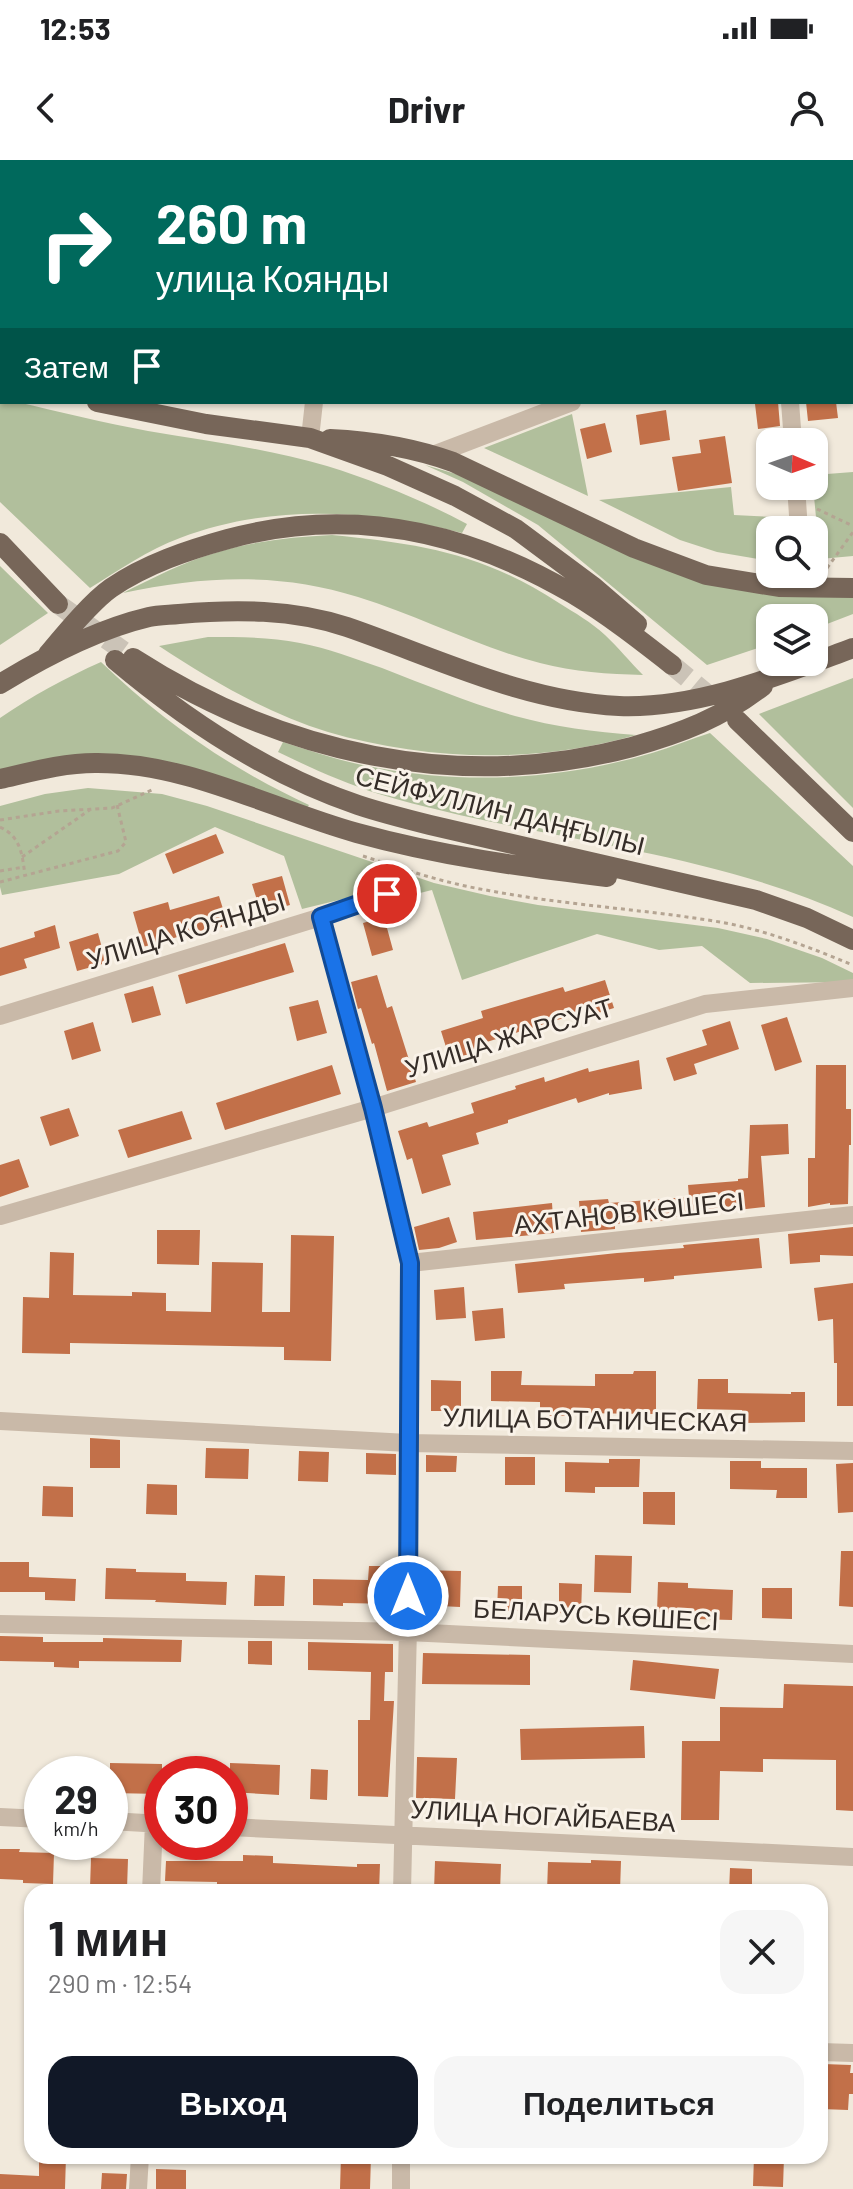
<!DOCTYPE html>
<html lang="ru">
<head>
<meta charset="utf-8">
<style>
  body { margin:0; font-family:Barlow,sans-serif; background:#f6f6f6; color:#202124; height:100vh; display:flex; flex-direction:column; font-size:30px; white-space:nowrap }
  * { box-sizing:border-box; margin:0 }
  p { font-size:26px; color:#757577 }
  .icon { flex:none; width:44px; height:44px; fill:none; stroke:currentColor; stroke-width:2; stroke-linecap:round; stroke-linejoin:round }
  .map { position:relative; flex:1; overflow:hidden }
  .panel { position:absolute; left:24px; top:1724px; width:804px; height:280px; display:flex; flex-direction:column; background:#fff; border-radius:24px; box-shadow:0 2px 6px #0004 }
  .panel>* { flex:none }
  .guide { position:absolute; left:0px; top:0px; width:854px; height:244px; box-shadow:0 2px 6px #0004; background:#00695c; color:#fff; overflow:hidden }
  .needle { width:52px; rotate:92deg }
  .controls { position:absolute; left:756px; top:268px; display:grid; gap:16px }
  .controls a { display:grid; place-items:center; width:72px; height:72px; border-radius:16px; background:#fff; box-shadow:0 2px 6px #0004; font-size:40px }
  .speed { position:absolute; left:24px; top:1596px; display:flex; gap:16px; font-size:40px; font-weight:700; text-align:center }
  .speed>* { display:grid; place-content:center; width:104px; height:104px; border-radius:50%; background:#fff; box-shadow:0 2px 6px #0004; line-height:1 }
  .speed small { font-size:20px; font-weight:400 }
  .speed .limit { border:12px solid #d22; background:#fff; color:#111 }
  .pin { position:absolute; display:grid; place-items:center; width:68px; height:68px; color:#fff; margin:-34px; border:4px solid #fff; border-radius:50%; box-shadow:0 2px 8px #0007 }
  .me { position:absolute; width:88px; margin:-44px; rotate:0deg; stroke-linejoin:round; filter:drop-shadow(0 0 6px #0008) }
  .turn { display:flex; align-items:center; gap:28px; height:168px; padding:0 24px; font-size:36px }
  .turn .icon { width:104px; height:104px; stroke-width:2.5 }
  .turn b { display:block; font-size:56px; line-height:68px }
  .then { display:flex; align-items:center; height:76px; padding:0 24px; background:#0003; gap:16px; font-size:30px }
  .round { display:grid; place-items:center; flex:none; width:84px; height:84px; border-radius:24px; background:#f6f6f6 }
  .summary { display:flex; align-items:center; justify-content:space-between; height:136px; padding:0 24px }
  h1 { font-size:48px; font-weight:700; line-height:60px }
  .button { display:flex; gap:16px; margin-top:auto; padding:16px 24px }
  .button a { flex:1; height:92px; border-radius:24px; background:#111827; color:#fff; font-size:32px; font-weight:700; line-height:92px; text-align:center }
  .button a+a { background:#f6f6f6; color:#202124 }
  .status { display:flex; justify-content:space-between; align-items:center; height:56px; padding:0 40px; background:#fff; direction:ltr }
  .status svg { height:22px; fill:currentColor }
  header { display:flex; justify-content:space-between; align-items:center; height:104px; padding:0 24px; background:#fff; font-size:36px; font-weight:700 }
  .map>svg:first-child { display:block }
</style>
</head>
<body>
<div class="status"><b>12:53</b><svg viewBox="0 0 49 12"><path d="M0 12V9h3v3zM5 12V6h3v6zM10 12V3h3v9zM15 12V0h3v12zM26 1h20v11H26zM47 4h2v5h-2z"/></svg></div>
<header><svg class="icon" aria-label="back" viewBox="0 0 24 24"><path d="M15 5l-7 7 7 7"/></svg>Drivr<svg class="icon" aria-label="person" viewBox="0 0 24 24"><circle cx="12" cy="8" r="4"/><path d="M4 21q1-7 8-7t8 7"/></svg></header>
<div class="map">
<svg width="853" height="2029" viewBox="0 0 853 2029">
  <rect width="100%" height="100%" fill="#f1e9db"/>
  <path fill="#b1bf9c" d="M0,237L2,238V242H17C61,252 104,263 148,271C208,281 268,289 327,306C375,321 422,340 467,364L462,373C370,350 271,343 180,378C148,390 119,410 90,428L0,342Z
    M572,254L588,336L484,288Z
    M425,305L463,316L664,407L853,436V454L814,469V458H770V484L707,505L538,365L463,322Z
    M853,312V396L820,399L813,326L814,315Z
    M731,327L734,355L790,358L791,370H770V401L717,392L680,380L599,340Z
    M332,375C421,384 482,393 559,443C575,453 591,462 605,475C618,487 630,502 643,515C608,514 574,512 540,503C478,487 419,456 358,437C279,412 203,416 123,433C153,418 183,402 215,393C253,381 292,377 332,375Z
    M0,406L48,453L0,485Z
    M208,477C239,477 269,477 300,483C328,488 355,499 382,508C426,525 469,543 515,556C555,567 594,572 636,575C537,604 427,601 328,572C267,553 212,521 159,486Z
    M101,502C162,561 231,609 309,645L305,651L196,613L0,611V558C32,536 65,518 101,502Z
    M853,518V648L759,554Z
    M710,573L853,706V757C703,688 536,681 379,634C344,623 311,608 278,592L283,582C314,592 346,603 378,608C469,625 564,619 652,593C672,587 691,579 710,573Z
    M88,628L162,634L207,646L434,723L490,736L538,745L718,768L767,779L822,798L853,813V822L750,823L702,786L659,790L597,774L462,820L432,730L400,738L392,727L302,749L284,696L215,667L119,714L2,735L0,727V646L45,634Z"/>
  <path fill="#c27049" d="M778,242L780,266L758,269L755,244Z
    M806,242H836L838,258L808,261Z
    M666,250L670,280L640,285L636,255Z
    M605,263L612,292L587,299L580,269Z
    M725,276L732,323L678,331L672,297L701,293L699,280Z
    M216,674L224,693L173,714L165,694Z
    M282,716L290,745L261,753L252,724Z
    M219,736L228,765L199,774L198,771L143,787L133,752L168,742L170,750Z
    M384,757L393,790L372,796L363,763Z
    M55,765L60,788L24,799L27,808L0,816V788L35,777L34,772Z
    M98,773L106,803L77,811L69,782Z
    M285,783L294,812L186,844L178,815Z
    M377,815L387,848L392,846L416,922L387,931L374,883L372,884L361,848L358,849L351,822Z
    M605,820L614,848L585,857L583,852L477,885L479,891L450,900L441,871L483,858L481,851L563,827L565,832Z
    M153,826L161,855L132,863L124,834Z
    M318,840L327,873L297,881L289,847Z
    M787,857L802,902L775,911L761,865Z
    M730,861L739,889L694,904L697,914L674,921L666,898L707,885L702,870Z
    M93,862L101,891L72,900L64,871Z
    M639,900L642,929L609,935V933L578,943L576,938L508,960V963L476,973L479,984L442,995L451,1025L422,1034L412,998L407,1000L398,971L427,962L429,967L474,953L471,943L516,929L515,926L544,917L545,922L588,908L589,912Z
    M332,905L341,934L225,970L216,943Z
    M816,905H846V949H851V985H849L848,1044L830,1045V1043L808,1047V998H815Z
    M69,948L79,976L50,986L40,957Z
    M182,951L192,979L128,998L118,970Z
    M788,964L789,994L761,996L765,1047L667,1058V1060L615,1064V1069L581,1072L579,1041L608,1039L609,1043L689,1037L688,1025L738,1021V1019L748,1018L750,965Z
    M19,999L29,1027L0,1037V1005Z
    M552,1043L554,1073L476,1080L473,1052Z
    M449,1057L457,1082L439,1088L419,1090L414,1067Z
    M853,1067V1096L820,1095V1102L790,1104L788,1074Z
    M157,1070H200L199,1105L157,1104Z
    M291,1075L334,1076L331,1201L284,1200V1187L70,1183V1194L22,1193L23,1137L49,1138L50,1092L74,1093L73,1135L132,1136V1132L166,1133V1151L211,1152L212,1102L263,1103L262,1152H290Z
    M759,1078L762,1108L674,1116V1119L644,1122V1118L564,1124L565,1129L518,1133L515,1104L617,1093L684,1088L683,1085Z
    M853,1123V1246H837V1203H834L833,1159L818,1161L814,1128Z
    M464,1127L466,1158L436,1160L434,1130Z
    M503,1148L505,1178L475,1181L472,1151Z
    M491,1211H522L521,1225L595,1226V1214H633L634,1211H656V1254L570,1253V1256H540V1242L491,1241Z
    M698,1219H728V1233L791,1234V1232H805V1262L742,1263V1250L697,1249Z
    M431,1220L461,1221V1251H431Z
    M90,1278L120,1280V1308H90Z
    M206,1288L249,1289L248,1319L205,1318Z
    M299,1291L329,1292L328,1322L298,1321Z
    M366,1293L396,1294V1315L366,1314Z
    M426,1295L457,1296L456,1312H426Z
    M505,1297H535V1325H505Z
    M609,1299H640L639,1327H595V1333L565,1332V1302L609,1303Z
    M730,1301H761V1308H807V1338H776L777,1330L730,1329Z
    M853,1303V1352L838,1353L836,1304Z
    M147,1324L177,1325V1355L146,1354Z
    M43,1326L73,1327V1357L42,1356Z
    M643,1332H675V1365L643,1364Z
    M841,1391H853V1447L839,1446Z
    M595,1395L632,1396L631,1433L594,1432Z
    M0,1402H29V1417L76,1419L75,1441L45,1440V1432H0Z
    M369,1406H396V1444L343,1443V1446L313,1445V1419L368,1420Z
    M106,1408L136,1409V1412L186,1413V1421L227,1422L226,1445L155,1442L156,1440L105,1439Z
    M420,1410L461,1411L460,1447L420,1445Z
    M255,1415L285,1416L284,1446H254Z
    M658,1422L688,1423V1428L733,1430L732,1460L696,1459V1454L657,1452Z
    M559,1423L582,1424L581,1454L559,1453Z
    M498,1426H522V1451H497Z
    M762,1428H792V1459L762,1458Z
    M0,1476L43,1477V1482H103V1478L182,1480L181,1502L79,1501V1508L54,1507V1502L0,1501Z
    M248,1481H272V1505L248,1504Z
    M308,1482L393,1484V1512H385L384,1541H394L388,1637L358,1636V1560H370L371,1512L308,1510Z
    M423,1493L530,1495V1525L422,1524Z
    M633,1500L719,1509L715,1539L630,1530Z
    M784,1524L853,1526V1651L836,1650V1600L763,1599V1612L720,1611L719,1660H681L682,1581H720V1547L783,1548Z
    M644,1566L645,1598L521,1600L520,1569Z
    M417,1597L457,1598L455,1639L416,1638Z
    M110,1603L162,1604V1634L110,1633Z
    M230,1603L280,1605L279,1635L230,1632Z
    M311,1609L328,1610L327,1640L310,1639Z
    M0,1689H20L19,1692L54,1693L53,1724L23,1723V1720L0,1719Z
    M243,1695L273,1696V1703L357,1707V1704H380L379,1732H276V1726L239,1725V1731H217V1722L165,1721L166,1701H243Z
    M91,1698L128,1699L127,1729L90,1728Z
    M591,1700L621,1701L620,1731L577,1730V1732H547L548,1702L591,1703Z
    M435,1701L501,1704L500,1732L434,1731Z
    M730,1708L752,1709V1732H729Z
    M823,1904L851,1905L850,1913H853V1934H849L848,1950L821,1949Z
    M39,1996H66L65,2029H0V2014L39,2016Z
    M341,1996H371L370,2029H340Z
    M754,1996L784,1997L783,2027L753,2026Z
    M156,2009L186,2010V2029H156Z
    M102,2013L127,2014L126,2029H101Z"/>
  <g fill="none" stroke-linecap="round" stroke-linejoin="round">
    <path stroke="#cbc3b7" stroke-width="20" stroke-dasharray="20 10" stroke-linecap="butt" d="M58,444L133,498
      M672,505L719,544"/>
    <path stroke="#b4a492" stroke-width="3" stroke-dasharray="4 4" stroke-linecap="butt" d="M817,349L853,366
      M827,408L853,372
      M0,660L59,651L112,648L154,629
      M0,667C21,677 22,694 25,715
      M363,696C403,709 444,723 486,730C563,745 642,749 720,762C766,770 811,788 853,805
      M22,697L91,649
      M0,711L24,707
      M0,722L118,691L126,682L117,645"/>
    <path stroke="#c9b9a8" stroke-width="18" d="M331,0V2
      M763,0L764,2
      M103,2L104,0
      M742,2L749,0
      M0,29L2,31
      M0,175L2,172
      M852,190H853
      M790,242L793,282
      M310,278L314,242
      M433,295L572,242
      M796,326L799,370
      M321,757L373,948L410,1103L408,1467L402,1732
      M0,856L321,757L387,734
      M0,1056L373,948L705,844L853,828
      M410,1103L853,1055
      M0,1261L408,1283L853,1291
      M0,1464L408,1472L853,1494
      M0,1657L42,1659
      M110,1661L162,1664
      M230,1667L853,1697
      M151,1732L154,1663
      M820,1892L853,1893
      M138,2029L140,1996
      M401,2029V1996"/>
    <path stroke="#776659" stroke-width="20" d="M0,214H2
      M97,242L206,264L310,278L388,306L455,336L516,369L594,427L637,464
      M330,279C372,281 414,288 453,302L634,388L706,415L779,427L853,428
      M0,383L58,444
      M48,494C64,475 91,442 111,428C146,404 188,390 228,379C350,346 466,371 573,434C608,455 640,480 672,505
      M133,498C282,594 459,633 632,587C681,573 722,558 763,526
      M115,500C186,560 269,615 358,645C382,653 406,659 430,665L756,740L807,758L853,780
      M0,524C44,497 98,469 149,457C158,455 169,455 179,454C235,449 293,449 347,467C437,498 522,541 619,546C698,549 780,515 853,488
      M737,560L853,672
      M0,619C31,612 63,603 95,603C188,602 270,649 357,673C440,696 523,707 607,717"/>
  </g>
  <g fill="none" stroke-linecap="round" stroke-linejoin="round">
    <g stroke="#114b97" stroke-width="20">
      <path id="route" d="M387,734L321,757L373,948L410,1103L408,1436"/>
    </g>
    <use href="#route" stroke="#1a73e8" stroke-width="14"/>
  </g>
  <g text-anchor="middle" stroke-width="6" stroke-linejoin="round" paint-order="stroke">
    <g font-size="26" fill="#352d28" stroke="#f9f2e8">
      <text transform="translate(500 651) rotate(14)" y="9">СЕЙФУЛЛИН ДАҢҒЫЛЫ</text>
      <text transform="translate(186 771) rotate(-17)" y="9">УЛИЦА КОЯНДЫ</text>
      <text transform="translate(509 878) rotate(-17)" y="9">УЛИЦА ЖАРСУАТ</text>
      <text transform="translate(629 1053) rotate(-6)" y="9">АХТАНОВ КӨШЕСІ</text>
      <text transform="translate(595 1260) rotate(1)" y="9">УЛИЦА БОТАНИЧЕСКАЯ</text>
      <text transform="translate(596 1455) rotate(3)" y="9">БЕЛАРУСЬ КӨШЕСІ</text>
      <text transform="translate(543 1656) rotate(3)" y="9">УЛИЦА НОГАЙБАЕВА</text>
    </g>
  </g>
</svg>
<div class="controls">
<a><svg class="needle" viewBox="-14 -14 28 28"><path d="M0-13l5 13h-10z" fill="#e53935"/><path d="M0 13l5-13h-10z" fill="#757577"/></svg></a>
<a><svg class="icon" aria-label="search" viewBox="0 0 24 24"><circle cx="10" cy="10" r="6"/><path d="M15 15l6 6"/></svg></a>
<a><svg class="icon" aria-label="layers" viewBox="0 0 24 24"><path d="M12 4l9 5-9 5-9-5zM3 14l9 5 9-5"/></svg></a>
</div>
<div class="speed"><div>29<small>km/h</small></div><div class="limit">30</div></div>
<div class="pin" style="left:387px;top:734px;background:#d93025"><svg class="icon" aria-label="arrive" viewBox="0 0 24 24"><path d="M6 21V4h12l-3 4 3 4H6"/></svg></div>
<svg class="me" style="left:408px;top:1436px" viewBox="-20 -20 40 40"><circle r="17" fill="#1a73e8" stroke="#fff" stroke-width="3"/><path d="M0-11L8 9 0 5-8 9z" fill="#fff"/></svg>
<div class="guide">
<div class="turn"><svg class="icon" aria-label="right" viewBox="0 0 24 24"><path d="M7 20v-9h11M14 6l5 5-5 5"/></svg><div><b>260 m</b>улица Коянды</div></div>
<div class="then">Затем<svg class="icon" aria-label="arrive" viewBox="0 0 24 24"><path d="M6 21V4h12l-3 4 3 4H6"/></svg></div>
</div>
<section class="panel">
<div class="summary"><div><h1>1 мин</h1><p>290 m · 12:54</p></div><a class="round"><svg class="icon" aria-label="close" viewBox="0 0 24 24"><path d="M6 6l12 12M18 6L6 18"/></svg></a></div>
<div class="button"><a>Выход</a><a>Поделиться</a></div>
</section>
</div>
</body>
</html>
